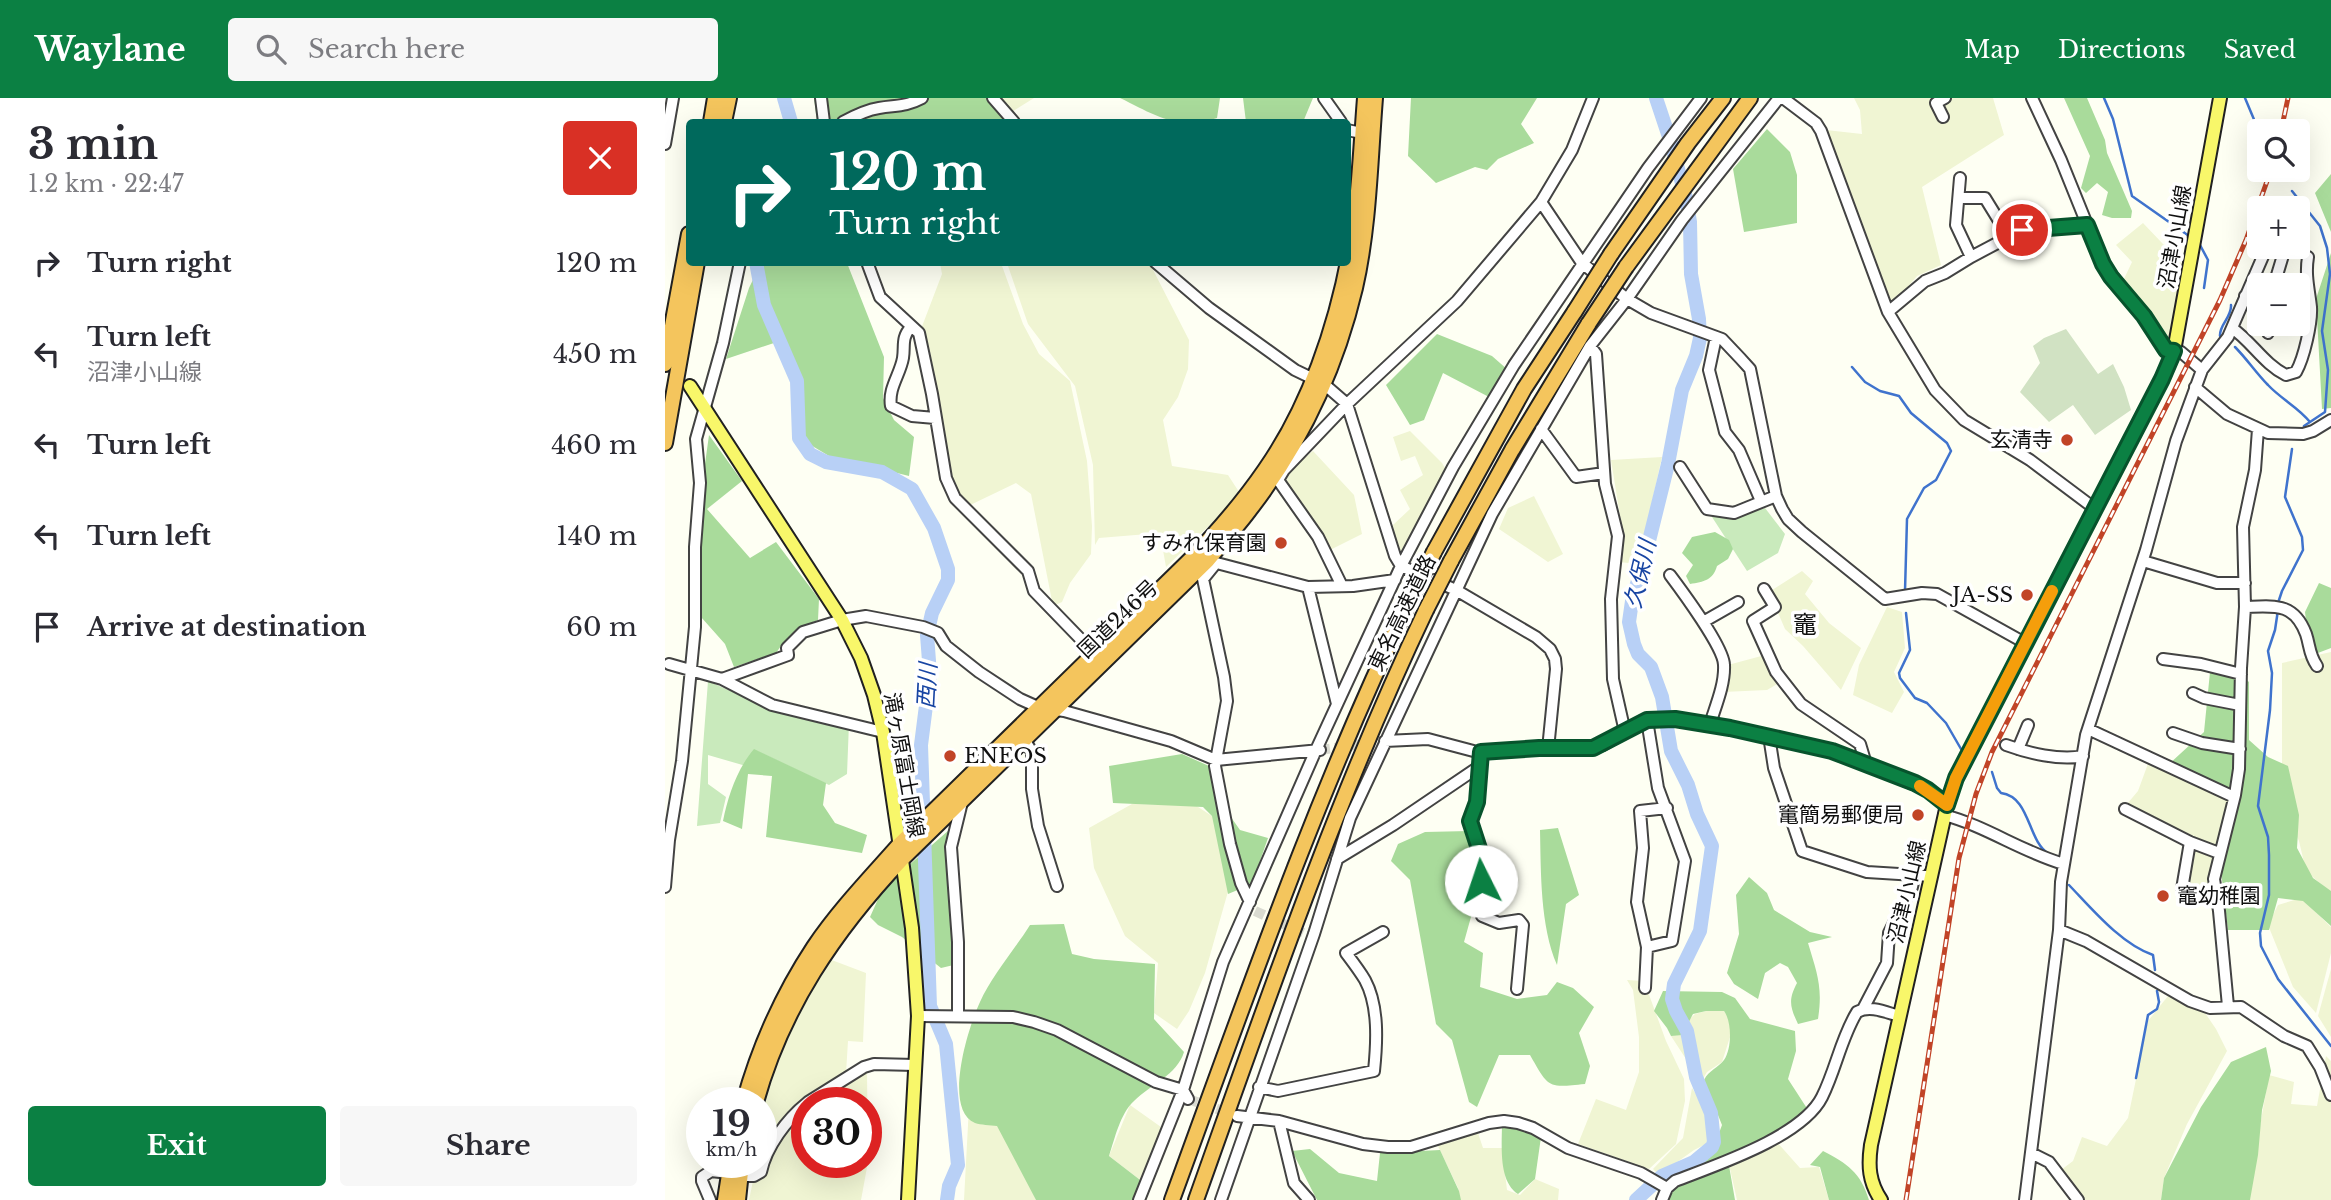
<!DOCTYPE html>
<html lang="en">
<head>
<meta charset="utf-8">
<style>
  body { margin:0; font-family:"Libre Baskerville","Noto Sans JP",serif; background:#f7f7f7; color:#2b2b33; height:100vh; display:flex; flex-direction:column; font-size:26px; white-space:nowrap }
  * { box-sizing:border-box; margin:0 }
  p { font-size:23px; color:#7c7c81 }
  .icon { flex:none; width:38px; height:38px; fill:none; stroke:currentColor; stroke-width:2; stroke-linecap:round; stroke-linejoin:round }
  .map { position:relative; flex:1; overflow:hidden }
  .details { display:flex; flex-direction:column; background:#fff; width:665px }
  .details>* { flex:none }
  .banner { position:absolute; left:21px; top:21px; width:665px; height:147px; border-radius:7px; box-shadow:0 7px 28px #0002; background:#00695c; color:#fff; overflow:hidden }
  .fabs { position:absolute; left:1582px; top:21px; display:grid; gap:14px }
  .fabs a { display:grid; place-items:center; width:63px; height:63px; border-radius:7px; background:#fff; box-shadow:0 7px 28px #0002; font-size:35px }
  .speed { position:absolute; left:21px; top:989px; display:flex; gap:14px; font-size:35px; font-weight:700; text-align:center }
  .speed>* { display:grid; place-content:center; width:91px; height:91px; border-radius:50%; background:#fff; box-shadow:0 7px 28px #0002; line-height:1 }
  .speed small { font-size:18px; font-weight:400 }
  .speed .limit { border:10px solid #d22; background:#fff; color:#111 }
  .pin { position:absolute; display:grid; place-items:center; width:60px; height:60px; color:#fff; margin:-30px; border:4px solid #fff; border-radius:50%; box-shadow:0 2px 7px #0007 }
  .me { position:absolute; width:77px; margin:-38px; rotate:356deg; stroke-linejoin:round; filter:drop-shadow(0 0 5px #0008) }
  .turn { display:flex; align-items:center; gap:24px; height:147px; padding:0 28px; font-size:32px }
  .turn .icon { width:91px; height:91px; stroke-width:2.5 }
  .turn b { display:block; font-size:49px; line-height:60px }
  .round { display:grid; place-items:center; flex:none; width:74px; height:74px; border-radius:7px; background:#f7f7f7 }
  .headline { display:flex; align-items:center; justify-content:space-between; height:119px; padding:0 28px }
  h1 { font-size:42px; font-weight:700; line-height:52px }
  .action { display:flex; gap:14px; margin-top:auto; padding:14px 28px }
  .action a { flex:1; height:80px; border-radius:7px; background:#0b8043; color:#fff; font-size:28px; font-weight:700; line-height:80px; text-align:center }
  .action a+a { background:#f7f7f7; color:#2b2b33 }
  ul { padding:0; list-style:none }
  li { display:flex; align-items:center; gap:21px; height:91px; padding:0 28px }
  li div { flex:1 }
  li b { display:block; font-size:26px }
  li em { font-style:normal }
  header { display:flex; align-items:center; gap:42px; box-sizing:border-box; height:98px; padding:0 35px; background:#0b8043; color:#fff }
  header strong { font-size:33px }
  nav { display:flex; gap:38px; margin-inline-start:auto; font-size:24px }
  .search { width:490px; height:63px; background:#f7f7f7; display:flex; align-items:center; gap:18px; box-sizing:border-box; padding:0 24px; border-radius:7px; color:#7c7c81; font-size:26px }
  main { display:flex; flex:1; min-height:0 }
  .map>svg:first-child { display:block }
</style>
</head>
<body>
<header>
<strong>Waylane</strong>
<div class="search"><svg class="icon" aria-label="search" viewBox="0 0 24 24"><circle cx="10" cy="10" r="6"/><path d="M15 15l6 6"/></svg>Search here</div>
<nav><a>Map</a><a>Directions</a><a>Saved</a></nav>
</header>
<main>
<section class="details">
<div class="headline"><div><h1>3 min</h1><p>1.2 km · 22:47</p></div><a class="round" style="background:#d93025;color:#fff"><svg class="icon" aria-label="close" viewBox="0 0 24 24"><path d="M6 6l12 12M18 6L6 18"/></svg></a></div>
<ul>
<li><svg class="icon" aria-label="right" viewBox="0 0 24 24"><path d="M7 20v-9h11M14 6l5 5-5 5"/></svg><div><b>Turn right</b></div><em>120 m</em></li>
<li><svg class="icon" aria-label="left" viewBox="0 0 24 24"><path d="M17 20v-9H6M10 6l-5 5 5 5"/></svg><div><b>Turn left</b><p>沼津小山線</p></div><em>450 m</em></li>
<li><svg class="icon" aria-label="left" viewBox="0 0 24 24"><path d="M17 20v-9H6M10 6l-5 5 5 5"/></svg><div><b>Turn left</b></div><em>460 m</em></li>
<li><svg class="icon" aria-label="left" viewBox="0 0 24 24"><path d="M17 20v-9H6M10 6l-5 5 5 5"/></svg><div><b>Turn left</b></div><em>140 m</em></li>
<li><svg class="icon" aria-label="arrive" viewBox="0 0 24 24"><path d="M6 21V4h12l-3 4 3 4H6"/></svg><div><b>Arrive at destination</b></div><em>60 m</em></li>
</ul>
<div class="action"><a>Exit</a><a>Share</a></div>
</section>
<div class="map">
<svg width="1666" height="1102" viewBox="0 0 1666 1102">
  <rect width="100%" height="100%" fill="#fefff3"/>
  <path fill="#f0f5d3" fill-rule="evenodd" d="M330,0H369L342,17Z
    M1189,0H1328L1339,37L1257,89L1276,167L1252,178L1225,210L1161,32L1197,36L1195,12Z
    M1478,125L1518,167L1504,243L1458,183L1467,164L1451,147Z
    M484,164L524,242L523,271L513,299L498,322L507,368L563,377L576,397L501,469L495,435L434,440L430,447L428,367L410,288L363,226L342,165Z
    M275,165H336L358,226L374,256L405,283L422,363L427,428L426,456L405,485L397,504L388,508L366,396L351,385L299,410L288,382L264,248L256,231L277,176Z
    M745,333L777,365L784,377L733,463L728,427L745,411L735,392L758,377L750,358L736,363L728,339Z
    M648,353L689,397L697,436L661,454L615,379Z
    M997,359L973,466L954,464L958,436L946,362Z
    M869,398L898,456L883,464L834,431L843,410Z
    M1137,473L1148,483L1140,496L1164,525L1196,550L1176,592L1138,548L1120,531L1104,494Z
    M1222,509L1237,514L1240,550L1229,574L1239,594L1227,615L1188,597L1194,567Z
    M1666,554V795L1641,773L1634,743L1617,706V565Z
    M1100,557L1114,585L1102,592L1058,594L1063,567Z
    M1484,663L1565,700L1549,779L1540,797L1518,788L1526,739L1462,706L1473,693Z
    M467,706L530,707L550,720L564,790L540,875L524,913L512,931L489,915L493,865L460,838L429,770L424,730Z
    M1636,800L1666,829V855L1651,915L1628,889L1603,827L1613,807Z
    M164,861L201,875L198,944L183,943L181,975H202L203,1064L196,1102H84L89,1078L117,1032L96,1019V1008L128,917ZM142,1004H201V1064H142Z
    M1666,871V939L1653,918Z
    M962,882L979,883L1001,943L1019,981L1020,1003L1011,1046L984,1071L913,1046L931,1001L961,1012L974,974V939L968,892Z
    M1503,898L1536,909L1551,931L1562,953L1522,1026L1499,1080L1496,1102H1420L1396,1072L1408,1063L1417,1039L1442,1048L1463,1020L1483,923Z
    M1041,913H1059L1064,920L1066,936L1057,964L1042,974L1036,984L1006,938L1030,916Z
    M307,952L371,1102H299Z
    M1661,958L1666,963V1102H1582L1604,977L1629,984L1626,1006L1652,1008Z
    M1027,990L1045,1018L1047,1033L1041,1046L1029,1052L994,1077L988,1071L1018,1040Z
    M465,1007L496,1029L479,1085L444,1058Z
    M813,1035L818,1050H837L842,1092L855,1097L870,1081L894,1091L893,1102H795L793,1090L770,1042Z
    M1112,1044L1135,1070L1154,1069L1164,1102H1072L1063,1062Z"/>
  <path fill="#c9eabc" d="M1100,410L1120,436L1113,455L1082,473L1047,419L1051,415L1068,419Z
    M43,583L106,611L184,625L182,676L164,687L92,653L81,668L43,657V686L61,699L55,725L32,728Z"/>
  <path fill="#a9db9b" d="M149,0H322L344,24H152Z
    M455,0H555L552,20C512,33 490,17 455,0Z
    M578,0H648L638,24H581Z
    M746,0H872L856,26L869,45L833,61L822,72L810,69L771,85L743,58Z
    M1399,0H1422L1440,42L1442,55L1467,113L1466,120H1447L1437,117L1443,94L1432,85L1421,95L1416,90L1425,58Z
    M1102,31L1125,54L1132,77V125L1079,134L1068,71Z
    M1666,76V134L1650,95Z
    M1666,155V310L1657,311L1651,201Z
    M96,165H182L219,259L218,300L229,322L249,339L244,378L164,358L134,340L132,283L109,245L61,261L84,190Z
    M772,236L827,258L843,272L824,299L778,275L759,322L745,327L721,287Z
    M44,337L77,383L42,411L85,460L111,444L154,501L153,522L133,530L118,545L111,555L69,569L60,546L36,519V395Z
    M1050,434L1064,442L1068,451L1063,461L1052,468C1048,482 1039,484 1025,486L1021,478L1028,467L1017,455L1027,439Z
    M1654,485L1666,490V550L1645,558L1640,514Z
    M1565,566L1584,584V642L1603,659L1623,668L1634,717L1632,750L1648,780L1666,793V828L1638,803L1613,800L1604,832H1563L1555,765L1572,716L1570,697L1503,667L1539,634L1545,574Z
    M89,651L161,685L158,707L170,725L202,737L197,755L101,739L107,678L83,676L77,731L58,723C63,698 72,671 89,651Z
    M517,656L544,668L563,715L575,732L603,740L587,786L563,796L547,718L538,709L448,705L444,668Z
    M893,730L914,797L901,806L892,867C875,828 876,774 875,732Z
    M284,732L297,865L276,870L237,839L213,827L205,819L218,790Z
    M804,733L820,754L816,783L799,844L818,855L815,889L852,901L882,897L892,884L908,890L929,909L914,935L925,968L920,986C882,990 884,990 865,957H834L812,1009L804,1004L787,942L771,926L745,782L726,763L733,746L760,734Z
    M1084,779L1102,795L1109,812L1145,834L1167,839L1143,845C1152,875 1158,889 1153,921L1133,926C1125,909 1123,902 1132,885L1123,869L1115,865L1100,875L1093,901L1069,886L1062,875L1074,836L1071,797Z
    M399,826L407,856L429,861L490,866L489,921L519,954C512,977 486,986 469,1003C455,1016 450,1040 444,1058L479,1085L469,1102H371L332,1028C325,1027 316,1027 310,1025C277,1011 304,927 315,904C326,879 350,851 365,827Z
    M998,893L1057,894L1070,900L1085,921L1130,933L1131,953L1123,981L1145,1015L1063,1062L1070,1102H1000L1003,1081L1050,1046L1057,1027L1039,982C1044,972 1053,970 1059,962C1067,950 1067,924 1059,913H1041L1028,916L1017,937L1006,938L1002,930L989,913Z
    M1601,949L1606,973L1597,1012L1593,1057L1585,1102H1496L1499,1080L1536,1009L1566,964Z
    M837,1025H853L876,1039L870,1081L853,1096C833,1083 837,1047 837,1025Z
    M645,1051L674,1075L712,1083L715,1055L775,1052L794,1093L796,1102H652L627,1053Z
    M1158,1053C1182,1065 1196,1075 1204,1102H1164L1155,1069L1145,1067Z"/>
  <path fill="#d1e2c3" d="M1401,231L1433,276L1448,266L1459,289L1466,312L1430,337L1408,307L1384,324L1355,294L1375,265L1368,248L1379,240Z"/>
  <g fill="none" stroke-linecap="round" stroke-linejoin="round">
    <path stroke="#3f73cd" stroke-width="2.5" d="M1439,0L1448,21L1467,98L1524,138
      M1580,0L1593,31
      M1627,93L1655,128L1662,150L1665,176L1657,233L1663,272L1660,314L1639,328
      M1535,147L1543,162L1539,190
      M1555,238C1554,227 1567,219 1566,207
      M1570,249C1582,261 1591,275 1603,287C1616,301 1633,309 1645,324
      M1187,269L1200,284L1215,293L1234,298L1246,315L1282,345L1286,353L1271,382L1259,390L1242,421L1240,493
      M1613,505L1617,493L1638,452L1637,439L1620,399L1627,351
      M1613,512L1610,532L1603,553L1607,575L1605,612L1593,708L1603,739L1604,757V797L1595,835L1596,848L1613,881L1666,948
      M1241,515L1245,552L1234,575L1235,580L1250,600L1262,605L1281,625L1296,651
      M1327,674L1332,690L1336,695C1366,699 1362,743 1384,756
      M1404,787C1427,811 1456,846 1488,857L1490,872
      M1471,980L1483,917L1492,911L1494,904L1492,893"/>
    <path stroke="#b8d0f6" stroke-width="14" d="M119,0L126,24
      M91,164L99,207L132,283L134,340L145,356L161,364L217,374L247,391L269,430L283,471V482L267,515L262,537L265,576L256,647L265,908L281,946L293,1067L284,1088L282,1102
      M971,1102L997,1078L1029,1064L1047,1049L1049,1044L1046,1015L1031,979L1022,933L1011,913L1007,901L1009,886L1035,833L1047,748L1032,716L1023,687L1006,653L997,599L986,569L973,556L969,546L964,524L967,503L981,455L1003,366L1017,292L1031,258L1035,240L1034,221L1026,176L1025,124L1021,100L1006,45L991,0"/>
    <path stroke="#dadbd1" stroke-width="10" stroke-dasharray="10 5" stroke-linecap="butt" d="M655,652L720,643
      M590,813L638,835
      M523,1001L567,1016"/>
    <g stroke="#434343" stroke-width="14">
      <path id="minor" d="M156,0L159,24
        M328,0L349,24
        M659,0L676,24
        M1118,0L1151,25L1156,33L1223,214L1270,292L1299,322L1365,362L1429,410
        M1278,19L1271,5L1280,0
        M178,24C189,18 201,12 214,10C232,7 240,9 257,0
        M682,32L697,35
        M0,46L8,0
        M1295,80L1291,127L1306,159
        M1295,100H1320L1344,139
        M876,104L917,165L962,201L986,215L1057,241L1075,260L1085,271L1111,398L1117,411L1123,421L1137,434L1220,501L1257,495L1272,496L1360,545
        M202,164L215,199L254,235L267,296L281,380L290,400L363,473L369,493L430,556
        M490,164L544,210L630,272L659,286L682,306L792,203L876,104L907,52L928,0
        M1609,187L1619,154L1610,149
        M1580,198L1594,205
        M1223,214L1260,183L1280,175L1306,159L1357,132L1422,127
        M246,229C236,240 240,247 238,260C235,277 223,290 226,308L247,318L270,320
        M1567,230C1587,244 1599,266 1621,277L1631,274C1639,260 1647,225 1646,209C1644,191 1640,177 1643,159
        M1603,235L1604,226
        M1051,239L1044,272L1058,326L1060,334L1074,352L1096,403
        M925,248L931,256L940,386L953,438L946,501L948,581L960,634
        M1537,272L1563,239L1602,149
        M1530,289L1562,316L1603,335L1638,336L1648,333L1666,322
        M876,331L911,379L939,375
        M1015,369L1042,411L1069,415L1111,398
        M544,463L643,489L688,488L730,482
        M1478,463L1552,485H1580
        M551,465L538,481L559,579L562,603L550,668L565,746L576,785L585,804
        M1005,477C1017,493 1059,550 1059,567C1060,586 1051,607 1045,626
        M677,488L653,439L613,382L619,372L682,306L730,458L736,468L791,492L871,539L885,551L890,561L891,571L883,651
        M643,489L672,606
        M1099,491L1110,509L1088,523L1111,574L1136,606L1195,646L1201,666
        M1580,509C1609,508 1629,504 1641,536C1645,548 1644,557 1652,568
        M1038,524L1073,504
        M1498,561L1536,566L1576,576
        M4,566L57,581L107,607L218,634
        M57,581L123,557L122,550L138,534L177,522L201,518L258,529L273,535L281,548L314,574L355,601L375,610L399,613L506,643L551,662L655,652
        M1528,595L1539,600L1575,607
        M1423,631L1569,699
        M1508,635L1537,645L1575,651
        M1104,638L1109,670L1137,753L1202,774L1266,778
        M359,641L367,654V691L373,728L392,788
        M720,643L763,641L816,655L874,650L920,652L938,647L982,622L1010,621L1045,626L1167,653L1263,692L1282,707
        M1341,647C1363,655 1395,663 1418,658
        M1353,651L1363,627
        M816,655L812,704L805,723L818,763L815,794L817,818L834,825L854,822L858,827L852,891
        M1460,711L1525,744L1554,755
        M1279,717C1321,728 1357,754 1399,766
        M1525,744L1517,791L1532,799
        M672,761L728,727L815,668
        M0,789L4,742L17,663L30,529V449L35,385L31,341L58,245L75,164
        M1394,832L1421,843L1525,903L1545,910L1576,909L1619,938L1642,948L1655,969L1666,997
        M982,849L1007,843L1020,763L993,690L982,622
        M980,890L982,849L972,804L978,750L975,713L1002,710
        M1563,908L1554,813L1549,781L1570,697L1574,671L1576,570L1580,509L1578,429L1590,372L1593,331
        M1198,911L1222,865L1224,835L1247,789L1250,776
        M253,918L348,919L369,924L392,932L491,984L518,992L523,1001
        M293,918V844L286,749L297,704
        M594,989L613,993L709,973C712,944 714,908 700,882C694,872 687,863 681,855L718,834
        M143,1004L199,969L209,966L250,967
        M572,1018L614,1023L698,1046L723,1049H746L824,1025L839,1023L853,1025L868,1030L903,1050L976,1075L1002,1090
        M614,1023L629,1085L644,1102
        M1366,1055L1384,1064L1413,1102
        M75,1078H89L96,1074C101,1049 122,1021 142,1005
        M45,1102L37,1083V1079L46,1073L64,1075
        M474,1102L518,992L558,864L651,652L736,468L788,369L849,267L983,70L1036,0
        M556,1102L649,836L685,720L827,416L925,248L962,201L1017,122L1114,0
        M997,1102L1002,1090L1010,1083C1051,1067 1137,1039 1157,999C1171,971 1176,940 1192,914C1205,907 1220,914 1234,918
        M1360,1102L1394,832L1396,784L1421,637L1481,452L1511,343L1537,272L1516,254L1501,252L1479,218L1438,166L1396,62L1367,0"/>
    </g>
    <g stroke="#212121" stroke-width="16">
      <path id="major" d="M25,288L177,522L196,560L209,597L218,634L247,830L253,918L243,1102
        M1216,1102C1204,1084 1203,1068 1206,1047L1282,707L1291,680L1497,281L1509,253L1555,0"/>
    </g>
    <g stroke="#212121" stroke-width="18">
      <path id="highway" d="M46,24L50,0
        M59,24L64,0
        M946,156L1023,45L1058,0
        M961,169L1085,0
        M0,266L24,136
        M0,345L32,164
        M769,454L859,291L910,213
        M786,463L847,352L924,225
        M79,1004C94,950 118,896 149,849C174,812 205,780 235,746L525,462C552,434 578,404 600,372C644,309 671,230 685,154C694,104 696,51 700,0
        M91,1004C117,910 170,832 237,761L542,463C557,445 573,428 586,410C636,345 671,270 690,190C704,129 705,63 710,0
        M60,1102L66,1064
        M73,1102L77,1064
        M507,1102C581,900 651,696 745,502
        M531,1102C602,903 670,703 761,512"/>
    </g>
    <use href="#minor" stroke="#fff" stroke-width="10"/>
    <use href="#major" stroke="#f8f76a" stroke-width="12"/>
    <use href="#highway" stroke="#f4c55d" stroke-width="14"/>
    <g stroke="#c14427" stroke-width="5">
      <path id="rail" d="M1616,33L1623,0
        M1241,1102L1294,760L1311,696L1327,654L1555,202L1581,142L1606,72"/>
    </g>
    <use href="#rail" stroke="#fff" stroke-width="2.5" stroke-dasharray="8" stroke-linecap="butt"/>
    <g stroke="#212121" stroke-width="18" stroke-linecap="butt">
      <path id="highway-bridge" d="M910,213L946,156
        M924,225L961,169
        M745,502L769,454
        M761,512L786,463"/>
    </g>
    <use href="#highway-bridge" stroke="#f4c55d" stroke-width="14"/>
  </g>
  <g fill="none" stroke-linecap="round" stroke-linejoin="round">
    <g stroke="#07532c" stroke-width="18">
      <path id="route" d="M816,783L818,763L805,723L812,704L816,654L874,650H928L982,622L1010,621L1065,630L1167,653L1250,685L1263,692L1282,707L1291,680L1497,281L1509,253L1501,252L1479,218L1446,179L1438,166L1422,127L1357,132"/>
    </g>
    <use href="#route" stroke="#0b8043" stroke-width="12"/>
    <path stroke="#f59e0b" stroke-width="12" d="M1255,688L1282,707L1291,680L1387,493"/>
  </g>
  <g fill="#c14427" stroke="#fff" stroke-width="2.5">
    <circle cx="1402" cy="342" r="7"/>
    <circle cx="616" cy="445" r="7"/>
    <circle cx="1362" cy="497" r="7"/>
    <circle cx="285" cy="658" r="7"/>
    <circle cx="1253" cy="717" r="7"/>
    <circle cx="1498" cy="798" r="7"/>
  </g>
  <g text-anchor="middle" stroke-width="7" stroke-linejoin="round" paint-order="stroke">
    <g font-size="21" fill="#101010" stroke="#fff">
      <text transform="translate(1510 139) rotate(-80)" y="7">沼津小山線</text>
      <text transform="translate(737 515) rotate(-64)" y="7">東名高速道路</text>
      <text transform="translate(453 521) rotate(-44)" y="7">国道246号</text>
      <text transform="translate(239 667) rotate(80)" y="7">滝ヶ原富士岡線</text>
      <text transform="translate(1242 794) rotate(-77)" y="7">沼津小山線</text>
    </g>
    <g font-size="21" fill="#101010" stroke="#fff" text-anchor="end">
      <text x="1388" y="349">玄清寺</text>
      <text x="602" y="452">すみれ保育園</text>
      <text x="1348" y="504">JA-SS</text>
      <text x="299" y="665" text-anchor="start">ENEOS</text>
      <text x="1239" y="724">竃簡易郵便局</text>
      <text x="1512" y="805" text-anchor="start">竈幼稚園</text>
    </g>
    <g font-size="23" font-style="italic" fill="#1845a3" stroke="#fff">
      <text transform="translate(975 476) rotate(-77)" y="8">久保川</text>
      <text transform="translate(262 588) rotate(-87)" y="8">西川</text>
    </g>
    <g font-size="24" fill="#101010" stroke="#fff">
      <text x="1140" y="535">竈</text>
    </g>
  </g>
</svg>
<div class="fabs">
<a><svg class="icon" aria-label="search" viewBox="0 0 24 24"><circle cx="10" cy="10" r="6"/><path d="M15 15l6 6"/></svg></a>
<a>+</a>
<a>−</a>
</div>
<div class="speed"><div>19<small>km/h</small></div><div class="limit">30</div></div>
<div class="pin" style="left:1357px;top:132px;background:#d93025"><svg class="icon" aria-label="arrive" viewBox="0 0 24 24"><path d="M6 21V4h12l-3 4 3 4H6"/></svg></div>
<svg class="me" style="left:816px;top:783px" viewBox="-20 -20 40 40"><circle r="19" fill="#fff"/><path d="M0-13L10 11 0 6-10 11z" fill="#0b8043"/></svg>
<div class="banner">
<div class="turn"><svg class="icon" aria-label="right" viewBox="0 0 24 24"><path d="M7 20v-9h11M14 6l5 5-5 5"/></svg><div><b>120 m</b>Turn right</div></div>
</div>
</div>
</main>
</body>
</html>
